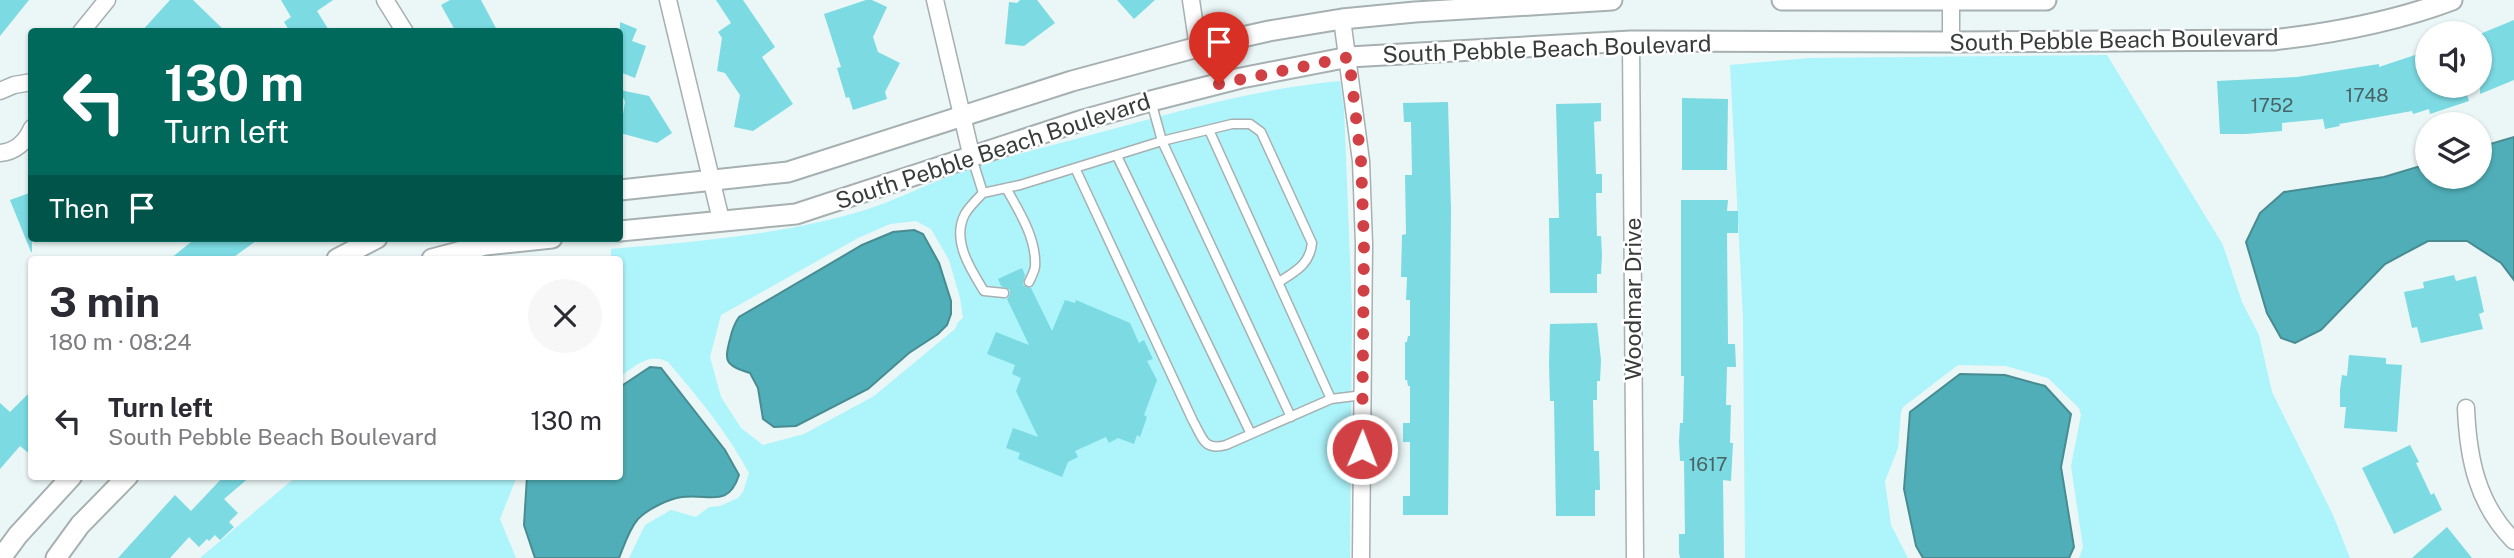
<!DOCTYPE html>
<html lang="en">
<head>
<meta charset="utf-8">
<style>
  body { margin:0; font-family:"Public Sans",sans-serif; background:#f7f7f7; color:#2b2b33; height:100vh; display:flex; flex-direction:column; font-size:26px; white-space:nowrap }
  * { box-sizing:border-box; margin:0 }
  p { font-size:23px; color:#7c7c81 }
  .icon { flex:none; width:38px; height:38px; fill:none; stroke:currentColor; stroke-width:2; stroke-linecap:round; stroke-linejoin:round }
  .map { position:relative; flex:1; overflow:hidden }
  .side { position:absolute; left:28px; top:256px; width:595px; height:224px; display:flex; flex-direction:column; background:#fff; border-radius:7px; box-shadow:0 2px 5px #0004 }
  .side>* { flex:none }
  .guide { position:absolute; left:28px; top:28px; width:595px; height:214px; border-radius:7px; box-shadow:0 2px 5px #0004; background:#00695c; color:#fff; overflow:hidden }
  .tools { position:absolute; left:2415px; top:21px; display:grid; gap:14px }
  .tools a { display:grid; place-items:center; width:77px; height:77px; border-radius:50%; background:#fff; box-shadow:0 2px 5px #0004; font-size:35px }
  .pin { position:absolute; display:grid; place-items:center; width:60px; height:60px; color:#fff; margin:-72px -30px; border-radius:50% 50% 50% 0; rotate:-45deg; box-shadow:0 0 7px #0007 }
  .pin .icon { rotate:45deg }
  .me { position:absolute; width:77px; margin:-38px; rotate:1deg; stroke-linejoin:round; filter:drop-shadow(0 0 5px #0008) }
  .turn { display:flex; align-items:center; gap:24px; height:147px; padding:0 21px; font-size:32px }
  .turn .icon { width:91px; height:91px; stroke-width:2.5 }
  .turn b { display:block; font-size:49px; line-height:60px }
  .then { display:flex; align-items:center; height:66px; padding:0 21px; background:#0003; gap:14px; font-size:26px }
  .round { display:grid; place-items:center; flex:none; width:74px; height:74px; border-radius:37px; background:#f7f7f7 }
  .headline { display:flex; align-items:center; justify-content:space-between; height:119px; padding:0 21px }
  h1 { font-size:42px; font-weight:700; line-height:52px }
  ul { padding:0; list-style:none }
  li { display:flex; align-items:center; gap:21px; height:91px; padding:0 21px }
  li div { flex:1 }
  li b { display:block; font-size:26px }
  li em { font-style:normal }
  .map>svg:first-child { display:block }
</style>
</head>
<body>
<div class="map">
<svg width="2514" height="558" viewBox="0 0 2514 558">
  <rect width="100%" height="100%" fill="#ebf6f6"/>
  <path fill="#adf4fb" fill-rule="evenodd" d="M2107,55L2223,245L2242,302L2259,335L2272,392L2333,515L2350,558H2079L2083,547L2071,466L2081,415L2079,408L2048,378L2006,366L1958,365L1903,407L1901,412L1898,448L1885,481L1891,525L1908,558H1745L1743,318L1730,65L1809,58Z
    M1340,81L1344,108L1352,309L1350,558H629L645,525L671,510L696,517L709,507L720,506L738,498L743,492L749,473C727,432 698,397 668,362C649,352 635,366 620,377V259H611V249C695,242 781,235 862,211C892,202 921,187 950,176C995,159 1042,148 1087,136C1171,113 1254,89 1340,81ZM916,221L931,229L949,260L960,298L963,318L958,322L955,329L874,396L804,434L763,445L741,428L721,397L710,357L721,315L858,238L890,224Z
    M297,476H517L500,519L516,558H200Z"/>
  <path fill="#4faeb7" stroke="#488c92" stroke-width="2" d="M2514,137V280L2501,263L2467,241H2428L2385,264L2321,330L2295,343L2281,338L2267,313L2246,242L2260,213L2284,192L2384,177L2427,164V177H2480V147Z
    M914,230L923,234L939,263L951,301V314L947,325L938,334L909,353L868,389L796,426L774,427L763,419L758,388L750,373C725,365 724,362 730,339C732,330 734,324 739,317L862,245L893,232Z
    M650,367L661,368L725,450L739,475C728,509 709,493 682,497C668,499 648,509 638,519C629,529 624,546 619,558H535L524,525L527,476H620V387Z
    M1960,374L2005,375L2045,386L2071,414L2061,467L2074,547L2069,558H1923L1916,546L1904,489L1910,412Z"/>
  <path fill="#7cdae2" d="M0,0H29L0,36Z
    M170,0H193L226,32H141Z
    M281,0H333L317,11L330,32H290L284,22L291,17Z
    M450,0H481L498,32H456L441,5Z
    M716,0H743L775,47L762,57L793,104L753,131L734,127L740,95L725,73L717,71L722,38L718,32L731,23Z
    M866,0H872L887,7L873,37L878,52L900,63L885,92L887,99L853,110L849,97L846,98L837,68L841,67L824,14Z
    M1020,0H1037L1055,23L1024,46L1005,44L1009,2L1017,3Z
    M1117,0H1155L1134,19Z
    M2514,20V80L2480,94V34Z
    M620,22L637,29L632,41L646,46L635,78L620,72Z
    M2421,53H2427V86H2464L2469,101L2430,114L2429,109L2413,114L2412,111L2339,124L2340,126L2325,129L2323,119L2282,123V131L2246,134H2220L2217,81L2297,77L2379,64V67Z
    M620,90L649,96L672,133L657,143L620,133L625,102Z
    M1682,98L1728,99L1727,170H1682Z
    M1448,102L1451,210L1448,515H1403V496H1410V442H1403V423H1410V386H1408L1407,380H1405V342H1407L1408,336H1410V300H1406L1407,277H1401L1402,235L1406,234L1405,175H1412L1411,122H1404L1403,103Z
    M1601,103V121L1594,122L1596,174H1602V193H1596L1597,236H1601L1602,255L1601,274H1597V293H1550L1549,218H1559L1556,104Z
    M32,192V252H31L10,200Z
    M1681,200H1728L1727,211H1738V233H1727L1728,344H1735L1736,367H1727L1726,405H1731L1730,443H1733L1731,481L1723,480L1724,558H1680L1679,553V534H1685L1684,461H1680L1679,441L1680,423H1683L1684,376H1681Z
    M196,238H260L231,259H170Z
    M1022,268L1025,275L1023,285L1031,288L1052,331L1065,300L1075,303L1076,300L1130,323L1139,343L1144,340L1153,359L1147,361L1157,380L1144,415L1147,417L1140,437L1137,435L1134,444L1118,438L1109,443L1106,437L1075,451L1078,457L1068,462L1062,477L1018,459L1020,453L1006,448L1013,428L1038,437L1016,391L1021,378L1012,374L1015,365L987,354L996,332L1029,345L1007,299L1010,294V290L1001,286L998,279Z
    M2454,275L2456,281L2476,276L2484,312L2479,314L2483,329L2421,343L2417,327L2412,328L2404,292L2424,288L2423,282Z
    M1597,323L1601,360L1600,381H1597V400H1593L1594,451H1599L1600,490H1595V516H1556L1554,401H1550L1549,364L1550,324Z
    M2349,355L2386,358V364L2402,365L2397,432L2344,428L2346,407H2340V390L2342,375L2347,376Z
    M32,390V456L20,446L0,469V403L10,412Z
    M2410,445L2419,462L2416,463L2431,495L2434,493L2442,510L2394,534L2362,468Z
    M224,476H251L224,499L238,513L229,522L234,527L220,540L215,535L209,541L207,539L199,547L189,537L170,558H118L175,495L191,511Z
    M2447,527L2472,558H2412Z"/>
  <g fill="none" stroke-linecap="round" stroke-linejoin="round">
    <g stroke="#a7b0b1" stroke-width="11">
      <path id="service" d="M1151,101L1162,141L1291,417
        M1209,130L1331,399L1363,395
        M1117,156L1251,434
        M972,158L983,193L1020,185L1162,141L1232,124H1250L1261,132L1312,243C1310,264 1296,271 1279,282
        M1076,170L1193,421C1203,438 1203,451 1226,445L1331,399
        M1006,188C1019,211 1037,239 1035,267C1034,272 1031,278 1029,282
        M983,193C977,199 969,207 965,214C951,240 971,270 984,291L1004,293"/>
    </g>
    <g stroke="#a7b0b1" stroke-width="19">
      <path id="minor" d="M385,0L405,32
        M668,0L721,220
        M935,0L972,158
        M1191,0L1198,47
        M1951,0V42
        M1342,19L1361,161L1364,244L1361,558
        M81,32L107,0
        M1631,41L1635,558
        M0,91L14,85L32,82
        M0,153C15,152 26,142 32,128
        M2466,408C2468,458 2477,504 2514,541"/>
    </g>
    <g stroke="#a7b0b1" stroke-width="23">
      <path id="tertiary" d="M1782,0H2046
        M620,190L788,172L1072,81L1198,47L1269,31L1342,19L1415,12L1612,0
        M620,231L796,214L1083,120L1151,101L1241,78L1349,57L1631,41L1951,42L2273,40C2334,33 2394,22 2452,0
        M337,259L377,238
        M432,259L485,245L552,238
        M1,558L18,535L72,476
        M56,558L80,525L128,476"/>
    </g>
    <use href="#service" stroke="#fff" stroke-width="8"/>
    <use href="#minor" stroke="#fff" stroke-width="16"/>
    <use href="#tertiary" stroke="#fff" stroke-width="19"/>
  </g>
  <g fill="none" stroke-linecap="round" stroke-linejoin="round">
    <path stroke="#d04044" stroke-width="12" stroke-dasharray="0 21.6" d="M1219,84L1349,57L1361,161L1364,244L1362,449"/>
  </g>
  <g text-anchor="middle" stroke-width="5" stroke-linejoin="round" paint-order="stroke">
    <g font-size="19" fill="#486365">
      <text x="2367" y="102">1748</text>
      <text x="2272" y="112">1752</text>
      <text x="1708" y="471">1617</text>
    </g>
    <g font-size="23" fill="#373b3b" stroke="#fff">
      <text transform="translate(2114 40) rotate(-1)" y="8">South Pebble Beach Boulevard</text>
      <text transform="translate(1547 49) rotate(-2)" y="8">South Pebble Beach Boulevard</text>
      <text transform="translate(993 151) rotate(-18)" y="8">South Pebble Beach Boulevard</text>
      <text transform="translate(1633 299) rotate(-90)" y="8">Woodmar Drive</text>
    </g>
  </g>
</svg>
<div class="tools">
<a><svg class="icon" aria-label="sound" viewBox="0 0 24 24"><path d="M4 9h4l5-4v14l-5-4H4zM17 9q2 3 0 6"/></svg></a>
<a><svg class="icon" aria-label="layers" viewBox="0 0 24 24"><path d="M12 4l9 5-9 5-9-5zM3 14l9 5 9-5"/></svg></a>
</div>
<div class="pin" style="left:1219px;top:84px;background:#d93025"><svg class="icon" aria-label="arrive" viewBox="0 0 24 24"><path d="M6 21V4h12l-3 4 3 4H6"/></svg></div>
<svg class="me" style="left:1362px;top:449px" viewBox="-20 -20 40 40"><circle r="17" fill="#d04044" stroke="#fff" stroke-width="3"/><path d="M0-11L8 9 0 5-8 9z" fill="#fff"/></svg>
<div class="guide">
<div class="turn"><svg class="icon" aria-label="left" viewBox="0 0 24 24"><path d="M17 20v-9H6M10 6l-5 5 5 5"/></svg><div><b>130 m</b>Turn left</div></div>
<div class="then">Then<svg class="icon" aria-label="arrive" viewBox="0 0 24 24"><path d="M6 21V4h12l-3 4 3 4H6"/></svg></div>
</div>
<section class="side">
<div class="headline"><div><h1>3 min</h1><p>180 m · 08:24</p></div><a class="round"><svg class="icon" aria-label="close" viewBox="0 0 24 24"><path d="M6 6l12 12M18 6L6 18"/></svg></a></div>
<ul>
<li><svg class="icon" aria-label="left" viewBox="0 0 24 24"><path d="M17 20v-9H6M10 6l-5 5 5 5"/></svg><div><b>Turn left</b><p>South Pebble Beach Boulevard</p></div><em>130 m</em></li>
</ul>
</section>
</div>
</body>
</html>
